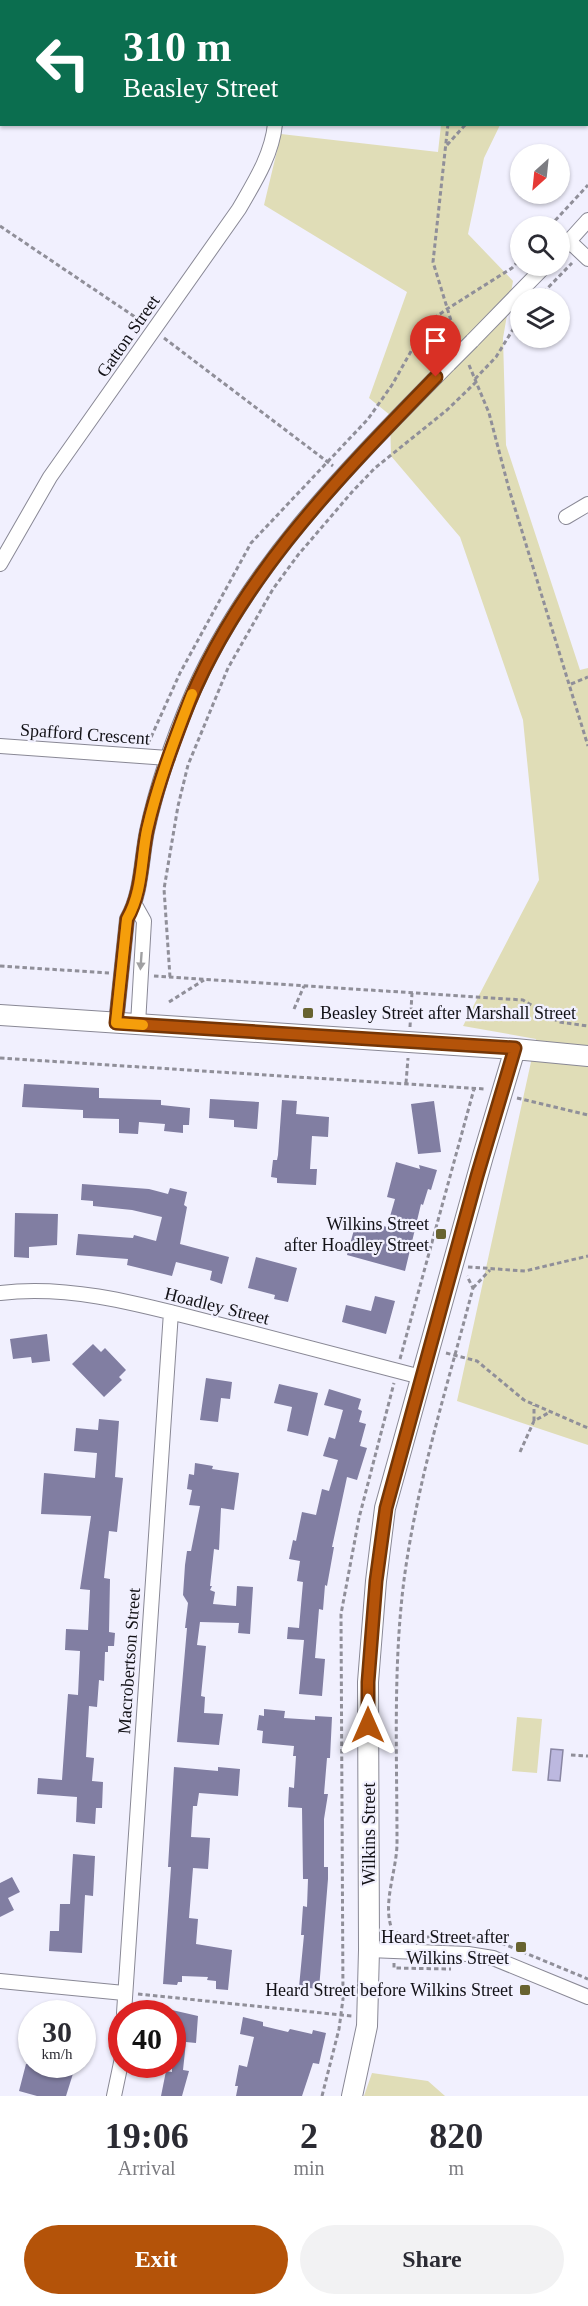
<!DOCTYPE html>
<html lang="en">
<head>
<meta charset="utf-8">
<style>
  body { margin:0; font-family:"Times New Roman",serif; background:#f2f2f3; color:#2b2b33; height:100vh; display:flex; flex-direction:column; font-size:22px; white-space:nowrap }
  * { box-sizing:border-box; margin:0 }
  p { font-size:20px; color:#7c7c81 }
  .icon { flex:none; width:33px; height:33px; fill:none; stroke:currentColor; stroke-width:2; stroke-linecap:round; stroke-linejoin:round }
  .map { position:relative; height:2096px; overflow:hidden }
  .sheet { display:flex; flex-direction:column; background:#fff; flex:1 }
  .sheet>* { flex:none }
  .guide { position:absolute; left:0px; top:0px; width:588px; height:126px; box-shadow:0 2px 4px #0004; background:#0b6e4f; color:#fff; overflow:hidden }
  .needle { width:39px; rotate:207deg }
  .fabs { position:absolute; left:510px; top:144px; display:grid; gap:12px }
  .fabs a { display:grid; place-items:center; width:60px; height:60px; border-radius:50%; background:#fff; box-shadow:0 2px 4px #0004; font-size:30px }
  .speed { position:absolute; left:18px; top:2000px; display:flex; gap:12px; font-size:30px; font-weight:700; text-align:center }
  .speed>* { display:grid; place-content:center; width:78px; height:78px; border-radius:50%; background:#fff; box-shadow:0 2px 4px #0004; line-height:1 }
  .speed small { font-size:15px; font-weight:400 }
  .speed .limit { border:9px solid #d22; background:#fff; color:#111 }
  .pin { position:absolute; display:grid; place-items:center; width:51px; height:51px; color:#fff; margin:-62px -26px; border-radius:50% 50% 50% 0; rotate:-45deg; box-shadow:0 0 6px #0007 }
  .pin .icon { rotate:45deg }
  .me { position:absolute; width:66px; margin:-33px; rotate:0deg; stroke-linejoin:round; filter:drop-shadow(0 0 4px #0008) }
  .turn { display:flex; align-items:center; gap:21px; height:126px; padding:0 24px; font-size:27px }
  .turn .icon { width:78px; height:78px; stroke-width:2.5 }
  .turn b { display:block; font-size:42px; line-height:51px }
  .eta { display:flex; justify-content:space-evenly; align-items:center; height:102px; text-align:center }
  .eta b { font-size:36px; font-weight:700; line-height:42px }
  .action { display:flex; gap:12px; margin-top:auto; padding:12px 24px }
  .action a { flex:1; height:69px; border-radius:36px; background:#b45309; color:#fff; font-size:24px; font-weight:700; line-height:69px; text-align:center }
  .action a+a { background:#f2f2f3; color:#2b2b33 }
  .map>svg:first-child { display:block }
</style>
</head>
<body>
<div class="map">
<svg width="588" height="2096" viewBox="0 0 588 2096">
  <rect width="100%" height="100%" fill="#f1f0fe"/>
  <path fill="#e0ddb7" d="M441,125H500L484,158L468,234L513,281L503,338L506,445L580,670L588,668V1445L457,1401L536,1039L463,1026L539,880L523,720L460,537L391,456L390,415L369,398L407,292L264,205L281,134L438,152Z
    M517,1717L542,1719L537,1773L512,1771Z
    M372,2073L428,2081L445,2096H364Z"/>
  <path fill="#bcb8df" stroke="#8986a3" stroke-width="1.5" d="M551,1749L563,1750L560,1781L548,1780Z"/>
  <path fill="#817ea2" d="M24,1084L99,1088V1098L161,1100V1105L190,1108L189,1125H183V1133L164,1131L165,1124L139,1122L138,1134L119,1133V1119L83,1118V1110L22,1107Z
    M210,1099L259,1102L257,1129L234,1127V1120L209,1118Z
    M282,1100L297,1101L296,1114L329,1117L328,1137L312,1136L310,1169H317L316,1185L277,1183V1178L271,1177L273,1160H277L278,1155Z
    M434,1101L441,1152L418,1154L411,1104Z
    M396,1162L420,1169L419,1165L437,1170L431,1190L428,1189L423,1205L421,1204L405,1271L347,1255L357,1219L387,1227L395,1199L387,1197Z
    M82,1184L149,1189L168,1194L170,1188L187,1192L184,1205L187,1207L180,1244L229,1257L222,1284L210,1280L212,1271L176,1262L172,1276L127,1265L128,1259L76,1255L78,1234L133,1238L134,1235L156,1241L162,1217L132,1210L93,1206V1201L81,1200Z
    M15,1213L58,1214L57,1245L29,1247V1258L14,1257Z
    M256,1257L297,1268L288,1302L274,1299L275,1295L248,1288Z
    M375,1296L395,1301L386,1334L342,1322L346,1305L371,1311Z
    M47,1334L50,1361L32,1363L31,1357L13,1359L10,1339Z
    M93,1344L101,1352L105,1348L126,1370L119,1377L122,1380L104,1397L72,1364Z
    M206,1378L232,1382L230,1399L221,1398L218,1422L200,1420Z
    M279,1384L318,1393L308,1436L287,1431L292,1407L274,1403Z
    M329,1389L361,1399L358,1409L362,1411L359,1422L366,1424L360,1446L367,1448L357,1480L347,1477L332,1547H334L327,1586L325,1585L323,1610L319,1609L315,1658L325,1659L322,1696L299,1694L304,1640L287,1639L288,1627L299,1628L303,1582L297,1581L300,1561L289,1559L293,1540L296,1541L302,1512L316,1515L322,1489L329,1491L338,1460L323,1456L329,1437L335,1439L343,1410L324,1405Z
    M99,1419L119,1421L115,1477L123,1478L117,1532L109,1531L104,1578L110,1579L109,1632L115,1633L114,1646H108V1652H105L104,1681L99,1680L97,1707L89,1706L86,1757L94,1758L92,1781L103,1782L102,1808H96L95,1824L76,1822L77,1797L37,1794L38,1778L62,1780L68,1694L78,1695L80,1651L65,1650L66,1629L88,1630L90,1590L80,1589L91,1516L41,1514L44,1473L95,1478L97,1453L74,1451L76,1428L98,1430Z
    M195,1463L213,1466L212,1469L239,1473L234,1510L221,1508L219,1550L214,1549L210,1586H212L210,1590L215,1592L213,1604L236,1606L237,1586L253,1587L250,1634L238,1633L239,1623L200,1622L197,1645L206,1646L201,1696L205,1697L204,1713L223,1714L219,1745L177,1742L187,1628H185L188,1603L183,1595L185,1565L187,1551H191L200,1506L189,1505L192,1490L187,1489L189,1474L194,1475Z
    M264,1709L285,1711L284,1718L315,1720V1716L332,1717L330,1758H327L324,1794H328L324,1819V1867H328V1879L319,1989L299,1987L304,1935H301L303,1906L307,1907L308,1879H303L302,1808L288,1807L289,1787L294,1788L296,1756H293L294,1746L262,1743L263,1731L257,1730L259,1715L264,1716Z
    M174,1767L218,1771V1767L240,1769L238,1796L199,1793L197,1806H193L191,1837L210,1838L208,1869L193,1868L189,1918L198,1919L196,1944L232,1950L228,1990L216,1989V1981L207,1980L208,1977L182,1976V1982H178L177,1985L163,1984L171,1867H168Z
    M73,1854L95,1856L93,1896L85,1895L82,1953L49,1951L50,1931H59L60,1904H70Z
    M12,1877L20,1892L8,1898L14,1910L0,1917V1883Z
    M172,2010L198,2016L196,2043L186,2042L183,2070L189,2071L182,2096H161L166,2071L172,2072Z
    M243,2017L263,2022V2026L288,2032L290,2029L312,2034L313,2030L326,2033L319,2064L313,2063L302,2096H236L238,2086H235L239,2065L247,2067L254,2037L240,2034Z
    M26,2064H76L66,2096H37L19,2091Z"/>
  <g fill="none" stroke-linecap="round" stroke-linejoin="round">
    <g stroke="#898895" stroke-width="16">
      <path id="street" d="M29,0L31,2
        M238,0L239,2
        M78,2L79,0
        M0,104L2,102
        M569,241L588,259
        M560,251L588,220
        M472,341L545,266
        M566,517L588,504
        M0,564L50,477L239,209C254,183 272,155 275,124
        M0,746L168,758
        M135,905L144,921L138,1024
        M116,1023L127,919C142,893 141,860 147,831C157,785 174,736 193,692C250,563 352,463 449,364
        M0,1293C75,1284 149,1307 221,1325C288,1343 355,1360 421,1377
        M369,1950L468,1954L493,1958L588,1997
        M0,1981L124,1993
        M124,2013L171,1312
        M114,2096L122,2058"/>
    </g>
    <g stroke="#898895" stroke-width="22">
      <path id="secondary" d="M0,1015L515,1049L588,1056
        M352,2096L367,2026L369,1950L368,1682L376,1581L385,1508L483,1156L515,1049"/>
    </g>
    <path stroke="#908f99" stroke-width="3" stroke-dasharray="4.5 3" stroke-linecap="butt" d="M567,0V2
      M461,2V0
      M586,93L588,95
      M0,123L2,121
      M448,124L433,262L457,340
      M447,145L466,124
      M0,226L144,323
      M550,226L588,185
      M538,298L572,263
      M164,338L333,466
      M469,365L489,413L509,489L588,746
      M475,379L496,357L520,318
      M571,684L588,677
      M148,744L180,673L251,543L368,419L392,385L427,323L447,309L512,268L520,259
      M0,966L109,973
      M154,976L523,1000L559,1022L588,1026
      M170,977L164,889L178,806L188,765L228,668L273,589L298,555L352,492L375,468L447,410L476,382
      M169,1002L204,980
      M294,1009L304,986
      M410,1027L412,993
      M0,1058L485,1089
      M406,1083L408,1058
      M517,1098L588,1115
      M468,1267L525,1271L588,1256
      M473,1288L490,1270
      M446,1353L477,1361L524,1400L588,1428
      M400,1359L474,1089
      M534,1421V1405
      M520,1452L534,1421L550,1412
      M571,1755L588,1756
      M408,1936L393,1932C381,1905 397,1871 397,1843C397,1756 393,1666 404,1580C417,1481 448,1384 473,1288L467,1276
      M427,1937L475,1938L499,1942L588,1979
      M394,1963V1968L451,1969
      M138,1994L352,2016
      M322,2096L339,2029L343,1999L341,1614L359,1518L394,1383"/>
    <use href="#street" stroke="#fff" stroke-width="14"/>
    <use href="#secondary" stroke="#fff" stroke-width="20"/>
    <g stroke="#898895" stroke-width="16" stroke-linecap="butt">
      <path id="street-bridge" d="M449,364L472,341"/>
    </g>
    <use href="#street-bridge" stroke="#fff" stroke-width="14"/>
  </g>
  <defs><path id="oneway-solid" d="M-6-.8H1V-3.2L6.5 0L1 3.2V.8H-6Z" transform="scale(1.5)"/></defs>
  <use fill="#a0a0a2" href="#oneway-solid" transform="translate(141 961) rotate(94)"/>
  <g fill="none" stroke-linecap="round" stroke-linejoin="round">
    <g stroke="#753606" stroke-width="15">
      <path id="route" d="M368,1725V1682L376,1581L386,1508L477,1176L515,1048L116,1023L127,919C142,893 141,860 147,831C155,793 169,755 183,718C234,583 337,479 436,377"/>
    </g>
    <use href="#route" stroke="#b45309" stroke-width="10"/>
    <path stroke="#f59e0b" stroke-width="10" d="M143,1025L116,1023L127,919C143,892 141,859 147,830C158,783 175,738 192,694"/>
  </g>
  <g fill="#686330" stroke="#f1f0fe" stroke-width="2">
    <rect x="302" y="1007" width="12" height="12" rx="3"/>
    <rect x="435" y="1228" width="12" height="12" rx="3"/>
    <rect x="515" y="1941" width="12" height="12" rx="3"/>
    <rect x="519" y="1984" width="12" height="12" rx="3"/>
  </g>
  <g text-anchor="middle" stroke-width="4.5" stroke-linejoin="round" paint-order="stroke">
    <g font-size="18" fill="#121116" stroke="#f1f0fe">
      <text transform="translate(128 336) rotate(-55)" y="6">Gatton Street</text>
      <text transform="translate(85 734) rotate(4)" y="6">Spafford Crescent</text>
      <text transform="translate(217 1306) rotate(14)" y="6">Hoadley Street</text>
      <text transform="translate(129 1661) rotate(-86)" y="6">Macrobertson Street</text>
      <text transform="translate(369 1834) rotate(-90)" y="6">Wilkins Street</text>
    </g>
    <g font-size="18" fill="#121116" stroke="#f1f0fe" text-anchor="end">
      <text x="320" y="1019" text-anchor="start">Beasley Street after Marshall Street</text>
      <text x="429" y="1230">Wilkins Street<tspan x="429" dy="21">after Hoadley Street</tspan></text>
      <text x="509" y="1943">Heard Street after<tspan x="509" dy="21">Wilkins Street</tspan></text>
      <text x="513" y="1996">Heard Street before Wilkins Street</text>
    </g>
  </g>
</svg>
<div class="fabs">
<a><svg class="needle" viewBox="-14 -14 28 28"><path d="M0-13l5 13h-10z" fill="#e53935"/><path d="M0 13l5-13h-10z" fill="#7c7c81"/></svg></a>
<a><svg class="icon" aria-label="search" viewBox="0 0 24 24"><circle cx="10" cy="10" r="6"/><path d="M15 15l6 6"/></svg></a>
<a><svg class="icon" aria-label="layers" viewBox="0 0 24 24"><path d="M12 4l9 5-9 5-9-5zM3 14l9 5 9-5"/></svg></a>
</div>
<div class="speed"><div>30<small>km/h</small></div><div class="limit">40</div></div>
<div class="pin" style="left:436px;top:377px;background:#d93025"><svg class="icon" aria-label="arrive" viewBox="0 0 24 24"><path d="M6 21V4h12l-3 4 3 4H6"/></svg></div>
<svg class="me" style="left:368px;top:1725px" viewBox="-20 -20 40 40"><path d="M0-17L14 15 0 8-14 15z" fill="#b45309" stroke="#fff" stroke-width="4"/></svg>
<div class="guide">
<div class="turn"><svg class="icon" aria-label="left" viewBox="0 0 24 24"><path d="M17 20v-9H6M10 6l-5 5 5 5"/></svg><div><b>310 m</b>Beasley Street</div></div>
</div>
</div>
<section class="sheet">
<div class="eta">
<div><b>19:06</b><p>Arrival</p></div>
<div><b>2</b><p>min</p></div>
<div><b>820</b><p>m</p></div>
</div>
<div class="action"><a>Exit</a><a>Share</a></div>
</section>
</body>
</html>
